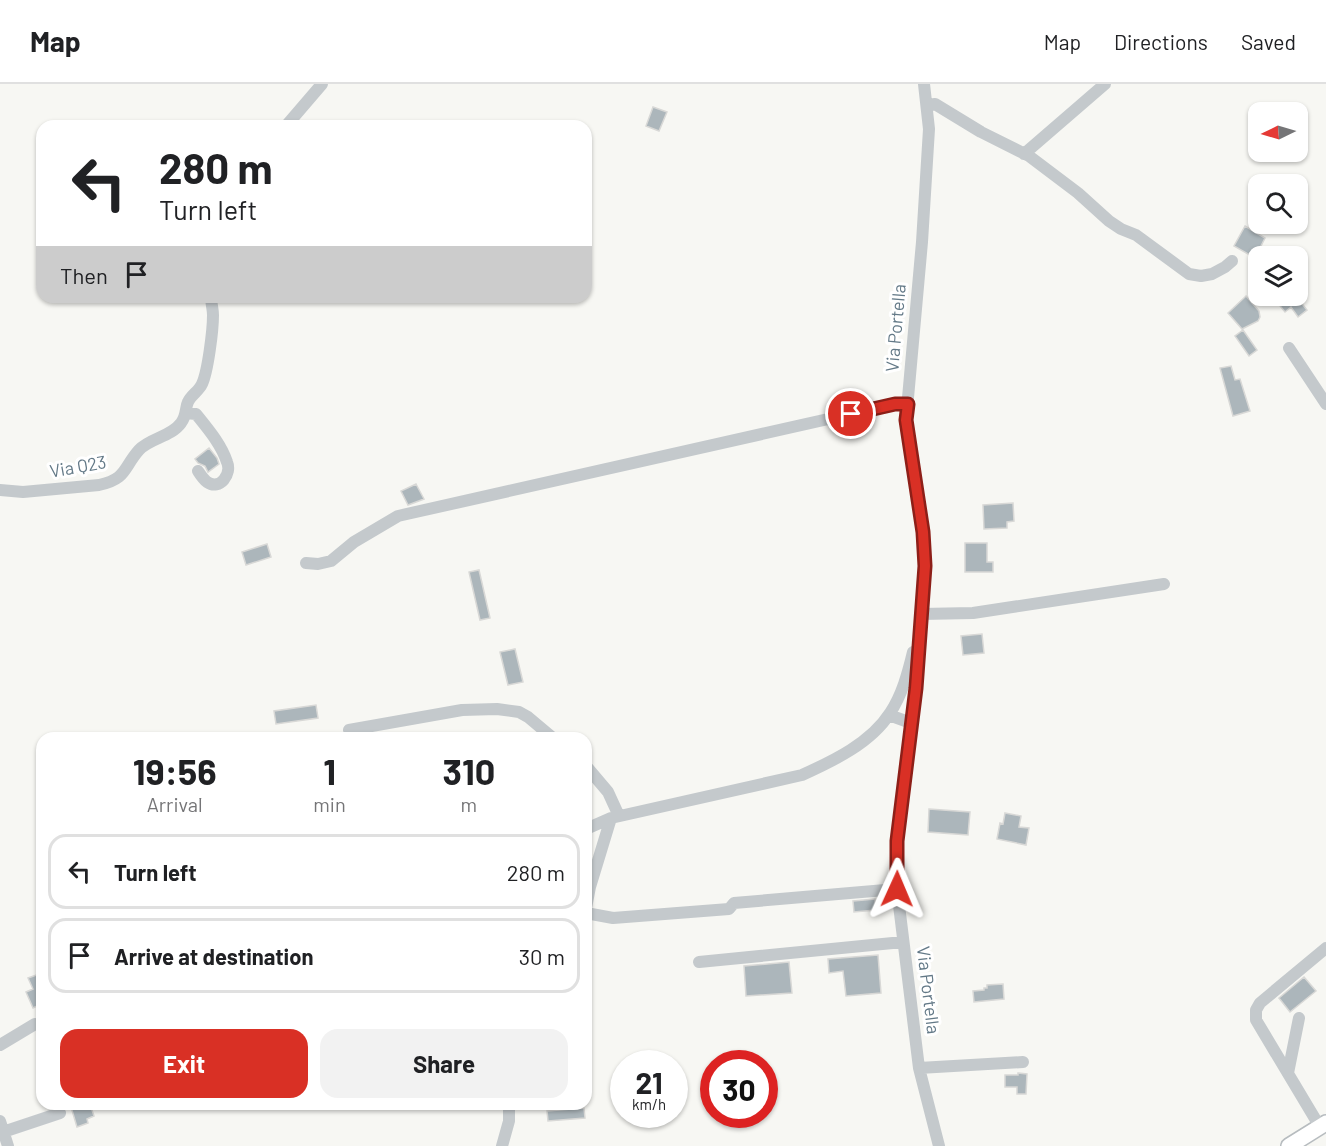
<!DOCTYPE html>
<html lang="en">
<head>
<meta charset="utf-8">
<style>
  body { margin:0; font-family:Barlow,sans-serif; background:#f2f2f2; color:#202124; height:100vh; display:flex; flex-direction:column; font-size:22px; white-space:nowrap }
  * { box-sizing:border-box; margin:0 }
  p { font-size:20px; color:#757577 }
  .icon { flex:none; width:33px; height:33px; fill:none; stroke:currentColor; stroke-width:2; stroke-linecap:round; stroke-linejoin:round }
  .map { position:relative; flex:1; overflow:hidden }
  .side { position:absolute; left:36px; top:648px; width:556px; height:378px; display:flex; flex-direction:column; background:#fff; border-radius:18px; box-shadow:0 2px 4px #0004 }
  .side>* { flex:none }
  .guide { position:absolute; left:36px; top:36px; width:556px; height:183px; border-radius:18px; box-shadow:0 2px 4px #0004; background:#fff; color:#202124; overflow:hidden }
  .needle { width:39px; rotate:265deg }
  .fabs { position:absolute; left:1248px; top:18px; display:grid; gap:12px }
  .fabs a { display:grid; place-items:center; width:60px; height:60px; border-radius:12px; background:#fff; box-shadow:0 2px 4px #0004; font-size:30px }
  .speed { position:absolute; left:610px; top:966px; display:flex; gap:12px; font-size:30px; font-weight:700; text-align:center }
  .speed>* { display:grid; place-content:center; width:78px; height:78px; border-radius:50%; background:#fff; box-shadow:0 2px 4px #0004; line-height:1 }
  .speed small { font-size:15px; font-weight:400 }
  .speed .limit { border:9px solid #d22; background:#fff; color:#111 }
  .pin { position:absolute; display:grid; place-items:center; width:51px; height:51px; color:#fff; margin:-26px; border:3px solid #fff; border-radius:50%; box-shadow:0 2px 6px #0007 }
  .me { position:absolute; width:66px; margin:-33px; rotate:1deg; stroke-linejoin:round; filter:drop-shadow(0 0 4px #0008) }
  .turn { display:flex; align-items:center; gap:21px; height:126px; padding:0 24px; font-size:27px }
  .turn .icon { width:78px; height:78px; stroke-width:2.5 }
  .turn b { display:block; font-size:42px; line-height:51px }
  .then { display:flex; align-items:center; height:57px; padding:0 24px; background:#0003; gap:12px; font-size:22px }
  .eta { display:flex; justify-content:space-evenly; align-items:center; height:102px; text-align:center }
  .eta b { font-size:36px; font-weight:700; line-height:42px }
  .action { display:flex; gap:12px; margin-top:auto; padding:12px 24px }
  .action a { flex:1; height:69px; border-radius:18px; background:#d93025; color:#fff; font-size:24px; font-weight:700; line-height:69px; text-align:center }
  .action a+a { background:#f2f2f2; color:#202124 }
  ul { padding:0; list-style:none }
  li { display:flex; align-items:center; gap:18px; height:75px; margin:0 12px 9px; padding:0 12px; border:3px solid #e0e0e0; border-radius:18px }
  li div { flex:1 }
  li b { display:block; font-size:22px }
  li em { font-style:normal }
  header { display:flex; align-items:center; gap:36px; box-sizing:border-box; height:84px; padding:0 30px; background:#fff; border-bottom:2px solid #e0e0e0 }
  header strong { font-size:28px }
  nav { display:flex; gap:33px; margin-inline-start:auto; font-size:21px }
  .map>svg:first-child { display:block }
</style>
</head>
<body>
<header>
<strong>Map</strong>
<nav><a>Map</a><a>Directions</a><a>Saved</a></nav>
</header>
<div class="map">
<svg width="1326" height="1062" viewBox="0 0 1326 1062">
  <rect width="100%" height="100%" fill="#f7f7f3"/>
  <path fill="#acb6bb" stroke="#d8d8d6" stroke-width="1.5" d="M653,23L667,28L659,47L646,42Z
    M1245,142L1265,154L1255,174L1234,162Z
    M1246,212L1259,227L1260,233L1258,237L1242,245L1228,229Z
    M1272,212H1296L1307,226L1298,233L1291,223L1285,228Z
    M1243,246L1257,266L1249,272L1235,252Z
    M1231,282L1235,296L1240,295L1250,327L1233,332L1220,284Z
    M209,364L217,374L219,380L208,388L205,382L198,379L195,375Z
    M416,400L424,415L408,421L401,407Z
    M1013,419L1014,437L1007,438V444L984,445L983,421Z
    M965,459H987V478H993V488H965Z
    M267,460L271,473L246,481L242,468Z
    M479,486L490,534L480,536L469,488Z
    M982,550L984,569L963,571L961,552Z
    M515,565L523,598L508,601L500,568Z
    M316,621L318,634L276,640L274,627Z
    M929,725L970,728L968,751L928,748Z
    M1005,729L1021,732L1019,743L1029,744L1026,761L997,755L1000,739L1003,740Z
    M875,815L876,826L854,828L853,817Z
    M878,871L881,909L846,912L843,887L829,889L828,875Z
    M789,878L792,909L746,912L744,882Z
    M42,889V927H41L39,921L33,924L26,908L33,905L28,894Z
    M1304,893L1316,907L1290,928L1279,914Z
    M1003,900L1004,915L974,918L973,907L984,906V904H987V901Z
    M1018,989L1027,990L1026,1010H1017V1003H1005V991H1018Z
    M81,1020H90L94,1032L87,1035L88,1039L77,1043L71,1023Z
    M584,1024L585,1034L548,1037L547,1027Z"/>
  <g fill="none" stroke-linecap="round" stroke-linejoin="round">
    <g stroke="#b7bcbf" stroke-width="18">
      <path id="major" d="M1289,1062L1326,1039"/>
    </g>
    <path stroke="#c4c9cc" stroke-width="12" d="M924,0L929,45L922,158L906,336L923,448L925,482L916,605L897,757V805L919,984L939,1062
      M928,21L935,20L981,48L1029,72L1078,109L1109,137L1121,145L1136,151L1189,190L1201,192L1212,190L1225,183L1232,177
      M286,42L322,0
      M1024,70L1105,0
      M1289,264L1326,320
      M186,329L196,330C208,345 221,360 227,378C232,390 220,407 207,398C203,395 200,390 198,387
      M0,406L23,408L99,401C127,395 123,384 139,366C150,354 171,353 181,339C187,331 185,324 188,318C191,311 199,307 202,300C208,287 213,246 213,231C213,225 211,219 211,213
      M306,479L318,480L331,477L354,458L398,432L895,320H908
      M921,530L973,529L1164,500
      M889,631L911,639
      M349,646L462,626L497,625L519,628L528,633L553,654
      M586,682L608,708L619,732
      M586,745L611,734L802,691C833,677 871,659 890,629C902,611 908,589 913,568
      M586,824L590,803L611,734
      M586,829L613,834L729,825L734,819L897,805
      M699,878L903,858
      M0,961L35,940
      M919,984L1023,978
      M1288,989L1299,934
      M0,1037L8,1062
      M1320,1043L1256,936V926L1260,919L1326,864
      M3,1048L60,1029
      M502,1062L509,1037V1020"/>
    <use href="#major" stroke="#fff" stroke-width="15"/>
  </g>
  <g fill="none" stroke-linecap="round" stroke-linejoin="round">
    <g stroke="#8d1f18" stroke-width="15">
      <path id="route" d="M851,330L895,320H908L906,336L923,448L925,482L916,604L897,757V805"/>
    </g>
    <use href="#route" stroke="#d93025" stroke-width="10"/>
  </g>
  <g text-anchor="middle" stroke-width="6" stroke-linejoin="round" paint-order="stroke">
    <g font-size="18" fill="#637987" stroke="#fff">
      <text transform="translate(896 244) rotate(-85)" y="6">Via Portella</text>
      <text transform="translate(78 383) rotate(-10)" y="6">Via Q23</text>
      <text transform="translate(928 906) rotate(83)" y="6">Via Portella</text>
    </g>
  </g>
</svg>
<div class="fabs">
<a><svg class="needle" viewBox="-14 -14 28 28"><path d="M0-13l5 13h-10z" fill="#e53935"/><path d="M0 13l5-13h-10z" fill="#757577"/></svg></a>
<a><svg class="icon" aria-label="search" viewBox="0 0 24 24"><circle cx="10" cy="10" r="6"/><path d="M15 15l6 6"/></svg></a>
<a><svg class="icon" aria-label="layers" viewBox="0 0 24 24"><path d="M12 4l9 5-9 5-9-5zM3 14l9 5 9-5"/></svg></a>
</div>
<div class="speed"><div>21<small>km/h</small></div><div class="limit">30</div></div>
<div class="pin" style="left:851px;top:330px;background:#d93025"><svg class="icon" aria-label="arrive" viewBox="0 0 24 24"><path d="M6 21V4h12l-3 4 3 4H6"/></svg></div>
<svg class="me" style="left:897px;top:805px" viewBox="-20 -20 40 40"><path d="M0-17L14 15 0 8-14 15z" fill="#d93025" stroke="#fff" stroke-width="4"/></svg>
<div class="guide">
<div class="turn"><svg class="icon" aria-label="left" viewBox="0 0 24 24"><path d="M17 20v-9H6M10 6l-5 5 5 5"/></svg><div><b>280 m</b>Turn left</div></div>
<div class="then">Then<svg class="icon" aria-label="arrive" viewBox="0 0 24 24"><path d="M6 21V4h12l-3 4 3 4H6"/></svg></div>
</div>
<section class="side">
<div class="eta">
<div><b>19:56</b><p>Arrival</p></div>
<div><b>1</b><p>min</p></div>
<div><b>310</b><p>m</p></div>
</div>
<ul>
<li><svg class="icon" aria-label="left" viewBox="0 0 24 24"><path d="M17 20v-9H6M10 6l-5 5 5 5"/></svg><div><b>Turn left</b></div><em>280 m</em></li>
<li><svg class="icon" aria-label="arrive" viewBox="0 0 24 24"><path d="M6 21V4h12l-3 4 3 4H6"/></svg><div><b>Arrive at destination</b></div><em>30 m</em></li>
</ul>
<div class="action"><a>Exit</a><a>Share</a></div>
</section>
</div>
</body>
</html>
